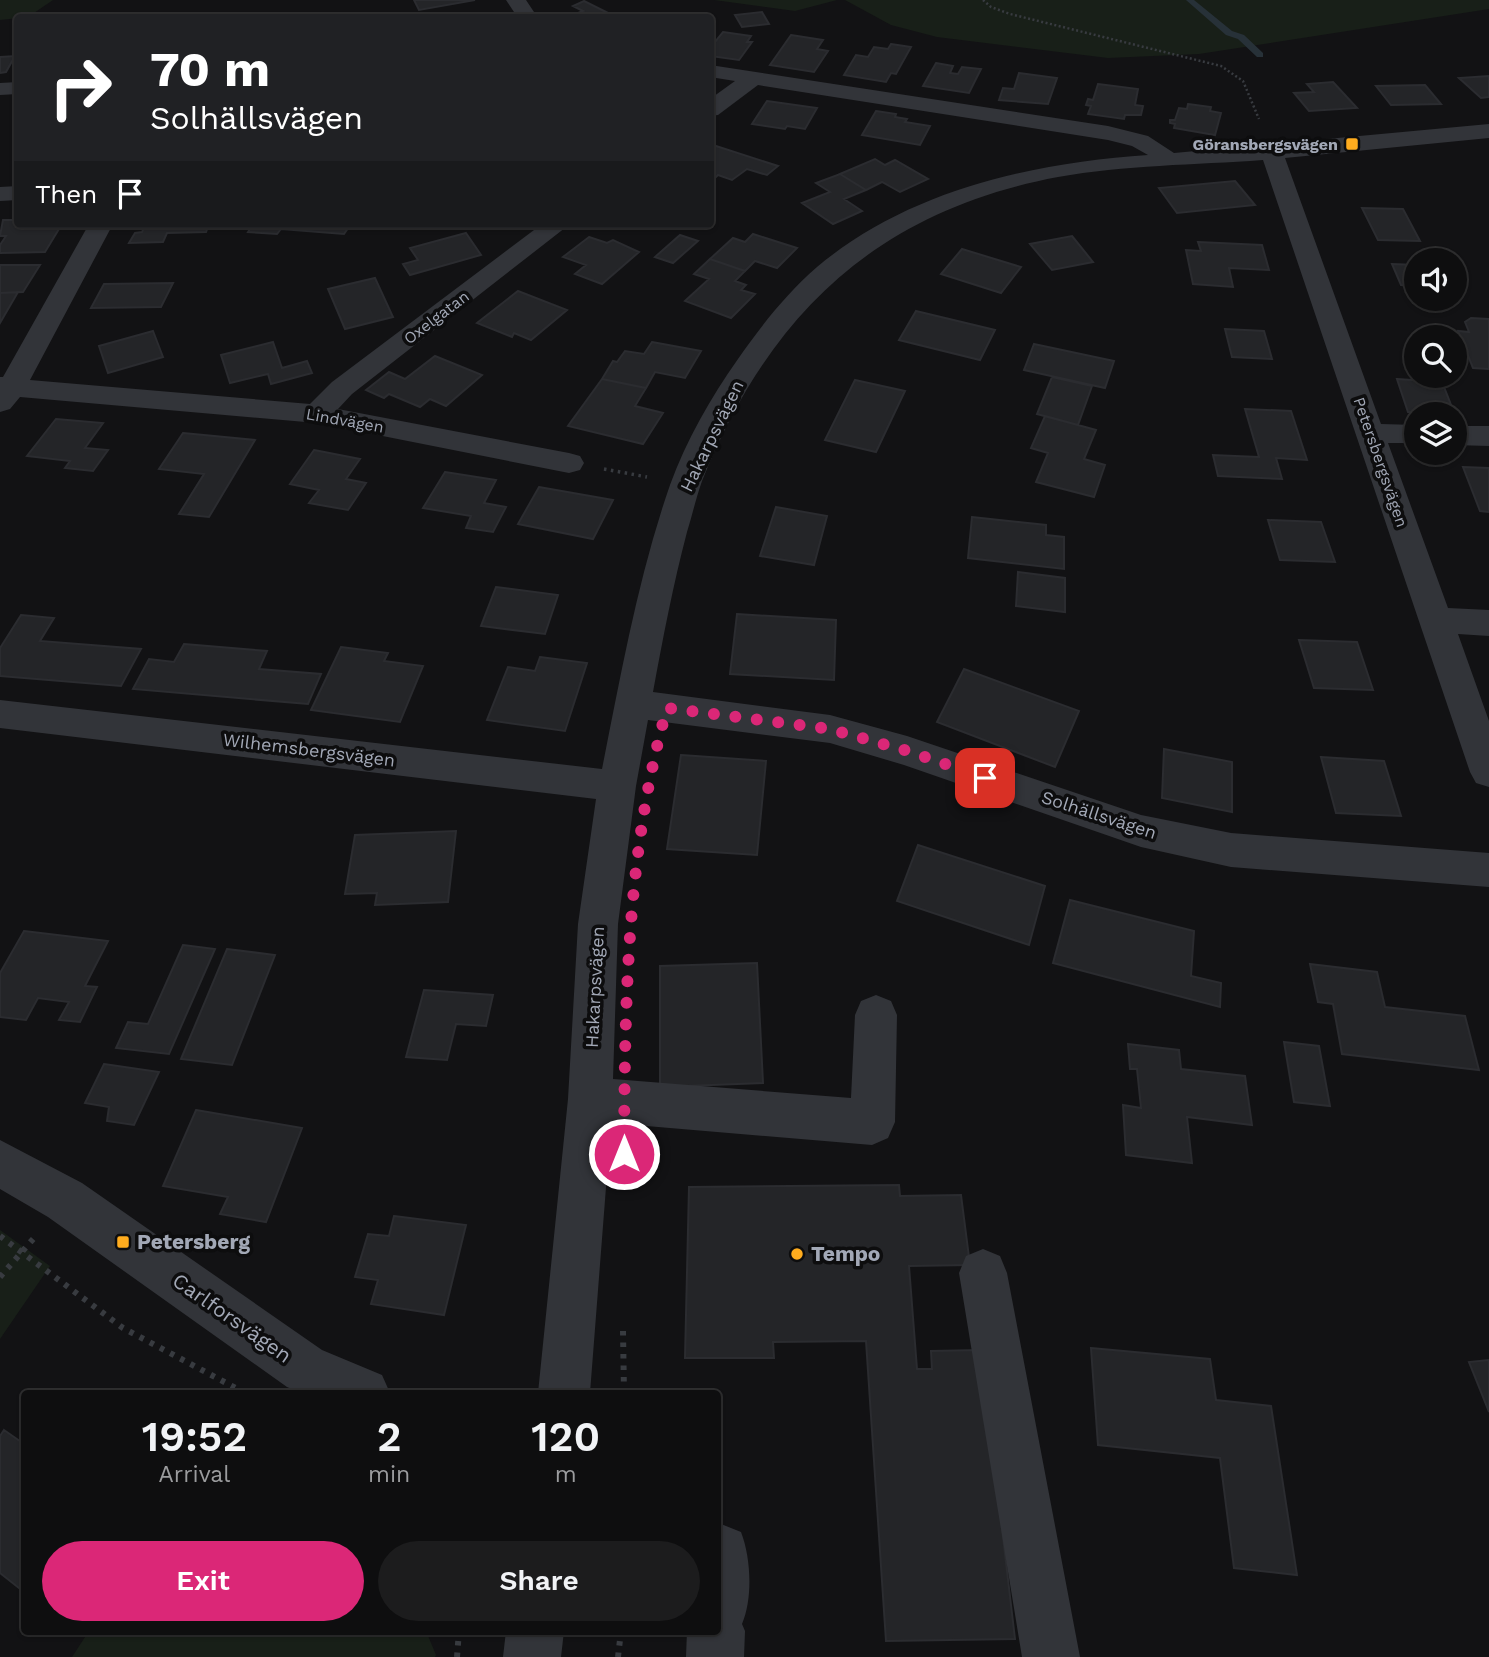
<!DOCTYPE html>
<html lang="en">
<head>
<meta charset="utf-8">
<style>
  body { margin:0; font-family:"Work Sans",sans-serif; background:#1c1c1d; color:#f1f3f6; height:100vh; display:flex; flex-direction:column; font-size:26px; white-space:nowrap }
  * { box-sizing:border-box; margin:0 }
  p { font-size:23px; color:#9b9c9e }
  .icon { flex:none; width:38px; height:38px; fill:none; stroke:currentColor; stroke-width:2; stroke-linecap:round; stroke-linejoin:round }
  .map { position:relative; flex:1; overflow:hidden }
  .drawer { position:absolute; left:21px; top:1390px; width:700px; height:245px; display:flex; flex-direction:column; background:#0e0e0f; border-radius:7px; box-shadow:0 2px 5px #0004,0 0 0 2px #2e2e2f }
  .drawer>* { flex:none }
  .banner { position:absolute; left:14px; top:14px; width:700px; height:214px; border-radius:7px; box-shadow:0 2px 5px #0004,0 0 0 2px #2e2e2f; background:#202124; color:#fff; overflow:hidden }
  .fabs { position:absolute; left:1404px; top:248px; display:grid; gap:14px }
  .fabs a { display:grid; place-items:center; width:63px; height:63px; border-radius:50%; background:#0e0e0f; box-shadow:0 2px 5px #0004,0 0 0 2px #2e2e2f; font-size:35px }
  .pin { position:absolute; display:grid; place-items:center; width:60px; height:60px; color:#fff; margin:-30px; border-radius:14px; box-shadow:0 4px 10px #0006 }
  .me { position:absolute; width:77px; margin:-38px; rotate:0deg; stroke-linejoin:round; filter:drop-shadow(0 0 5px #0008) }
  .turn { display:flex; align-items:center; gap:24px; height:147px; padding:0 21px; font-size:32px }
  .turn .icon { width:91px; height:91px; stroke-width:2.5 }
  .turn b { display:block; font-size:49px; line-height:60px }
  .then { display:flex; align-items:center; height:66px; padding:0 21px; background:#0003; gap:14px; font-size:26px }
  .eta { display:flex; justify-content:space-evenly; align-items:center; height:119px; text-align:center }
  .eta b { font-size:42px; font-weight:600; line-height:49px }
  .cta { display:flex; gap:14px; margin-top:auto; padding:14px 21px }
  .cta a { flex:1; height:80px; border-radius:42px; background:#db2777; color:#fff; font-size:28px; font-weight:600; line-height:80px; text-align:center }
  .cta a+a { background:#1c1c1d; color:#f1f3f6 }
  .map>svg:first-child { display:block }
</style>
</head>
<body>
<div class="map">
<svg width="1489" height="1657" viewBox="0 0 1489 1657">
  <rect width="100%" height="100%" fill="#121214"/>
  <path fill="#181f18" d="M0,0H53L28,17L0,20Z
    M714,0H837L795,11Z
    M845,0H1489V9L1199,54L1108,58L937,37L891,25Z
    M0,1230L50,1266L0,1339Z
    M89,1631H426L436,1655L435,1657H72Z"/>
  <g fill="none" stroke-linecap="round" stroke-linejoin="round">
    <path fill="#273138" fill-rule="evenodd" d="M1186,0H1194L1232,31L1244,35L1263,53V57H1257L1238,39L1226,35Z"/>
  </g>
  <path fill="#242528" stroke="#2b2c30" stroke-width="2" d="M414,0H475L419,10Z
    M584,1L614,16L566,18L583,11L573,6Z
    M762,12L769,24L742,27L735,15Z
    M723,32L751,36L747,42H752L739,60L710,56V48Z
    M791,35L823,40L817,49L828,51L814,72L770,65Z
    M891,44L911,47L896,74L891,73L886,82L844,75L856,55L868,57L874,47L888,49Z
    M15,56L6,72L0,73V57Z
    M936,63L953,66L950,73L958,74L962,67L981,69L969,93L923,86Z
    M1019,73L1057,78L1048,104L999,100L1003,88L1014,89Z
    M1489,76V97L1481,98L1459,78Z
    M1333,82L1357,108L1309,111L1294,93L1314,92L1307,84Z
    M1098,84L1138,89L1135,105L1143,106L1141,115H1125L1124,119L1088,114L1091,106L1086,105L1088,99L1093,100Z
    M1425,85L1441,104L1391,105L1376,86Z
    M767,101L817,108L805,129L787,126L785,129L752,124Z
    M1188,104L1211,107L1210,111L1221,113L1215,135L1174,128L1175,124L1170,123V120H1175L1179,108L1187,109Z
    M876,111L896,114L895,117L907,119L905,122L930,126L920,145L862,135Z
    M716,146L778,166L767,175L747,169L732,180L718,175L715,178L710,177V150Z
    M875,159L885,165L895,160L928,179L900,192L882,182L866,190L840,174Z
    M840,174L866,190L844,199L862,211L833,224L802,203L830,192L816,183Z
    M1235,181L1255,205L1177,213L1159,188Z
    M1362,208L1403,209L1420,241L1378,240Z
    M3,220H18V224H62L45,252L0,253V245L6,236H0Z
    M146,224H209L206,232L167,233L163,242L129,243L135,233L142,232Z
    M253,224H351L344,234L281,229L277,234L248,232Z
    M466,233L481,255L410,275L403,264L418,260L410,248Z
    M753,234L797,248L777,268L755,261L745,271L710,259L733,238L745,242Z
    M680,235L698,241L673,263L655,257Z
    M1072,236L1093,262L1052,270L1030,244Z
    M589,237L607,243L613,240L639,252L602,284L575,274L586,265L563,257Z
    M1198,242L1262,245L1269,270L1229,268L1233,287L1193,284L1186,250L1201,251Z
    M962,249L1021,267L1001,293L941,274Z
    M710,259L745,271L735,281L746,285L741,290L755,294L731,318L685,301L709,279L694,274Z
    M1392,264L1416,265V286L1401,285Z
    M0,265H40L23,292L0,293Z
    M375,278L393,317L345,329L328,289Z
    M173,283L161,307L91,308L104,284Z
    M518,291L567,310L531,340L514,333L512,337L477,323Z
    M18,292L0,323V293Z
    M916,311L995,330L980,360L899,340Z
    M1471,318L1489,319V369L1473,368L1458,331L1469,332L1465,322Z
    M1225,329L1264,331L1272,359L1232,357Z
    M153,331L163,357L108,373L99,346Z
    M273,342L282,368L307,361L312,373L271,384L268,374L230,383L221,355Z
    M652,342L701,351L685,378L655,372L646,388L602,379L613,361L617,362L625,351L644,354Z
    M1034,344L1114,361L1105,388L1024,370Z
    M435,356L482,375L446,406L430,399L420,407L389,394L384,398L366,390L389,372L405,379Z
    M1052,377L1092,386L1078,425L1037,414Z
    M602,379L646,388L635,406L663,413L643,444L568,426Z
    M1397,379L1442,382L1455,415L1408,412Z
    M855,380L905,391L876,452L825,440Z
    M1245,409L1291,411L1307,460L1276,458L1282,479L1218,476L1213,455L1259,457Z
    M1045,416L1096,430L1084,459L1105,465L1094,497L1036,482L1048,453L1031,448Z
    M56,419L103,423L85,448L108,450L93,471L65,468L70,461L27,456Z
    M183,433L255,440L209,517L179,514L204,474L159,469Z
    M314,450L360,459L346,479L366,483L348,510L309,503L319,490L290,484Z
    M1463,467L1489,468V512L1480,511Z
    M445,472L496,480L484,503L506,507L493,532L466,528L471,516L423,508Z
    M539,487L613,500L593,539L518,524Z
    M776,507L827,516L814,565L760,556Z
    M972,517L1046,525V535L1064,537V569L968,558Z
    M1268,520L1321,522L1335,562L1280,560Z
    M1018,572L1065,578V612L1016,606Z
    M496,587L558,595L545,634L481,626Z
    M737,614L836,620L834,680L730,674Z
    M21,615L54,618L40,641L141,649L121,686L0,676V648Z
    M1299,640L1357,642L1373,690L1314,688Z
    M184,644L267,651L259,669L321,674L308,704L133,689L149,659L174,662Z
    M341,647L388,653L384,661L423,666L400,722L311,710Z
    M540,657L587,663L565,731L487,720L508,667L535,671Z
    M964,669L1079,711L1055,767L937,722Z
    M1164,749L1232,762V812L1162,798Z
    M681,755L766,761L757,855L667,849Z
    M1321,757L1384,761L1401,816L1336,813Z
    M456,831L448,902L375,905L377,893L345,894L355,835Z
    M918,845L1045,886L1029,945L897,901Z
    M1070,900L1194,931L1191,976L1221,983L1220,1007L1053,963Z
    M24,931L108,941L85,986L97,987L80,1022L59,1020L69,1002L38,998L26,1020L0,1017V973Z
    M183,945L215,949L169,1054L116,1048L128,1022L148,1024Z
    M227,949L275,955L232,1065L181,1059Z
    M757,963L763,1083L660,1087V966Z
    M1310,964L1377,972L1385,1007L1465,1016L1479,1070L1342,1054L1333,1004L1318,1002Z
    M424,990L493,995L486,1026L456,1024L447,1060L406,1057Z
    M1284,1042L1319,1046L1330,1106L1294,1102Z
    M1128,1044L1179,1050L1181,1069L1245,1076L1252,1125L1187,1117L1192,1163L1126,1155L1123,1105L1141,1108L1137,1069H1130Z
    M104,1064L159,1072L134,1125L107,1121L109,1107L85,1103Z
    M196,1110L302,1128L266,1222L220,1214L228,1197L163,1186Z
    M899,1185L900,1196L961,1195L970,1265L909,1266L917,1369H932L931,1351L981,1350L1015,1639L886,1641L866,1341L773,1342L774,1358H685L689,1187Z
    M394,1216L466,1225L444,1315L371,1304L378,1280L355,1277L368,1234L389,1236Z
    M1091,1348L1210,1359L1216,1400L1271,1406L1297,1575L1234,1568L1220,1458L1098,1445Z
    M1489,1360V1412L1469,1362Z
    M4,1430L24,1444V1592L0,1573V1436Z"/>
  <g fill="none" stroke-linecap="round" stroke-linejoin="round">
    <path stroke="#383b40" stroke-width="2.5" stroke-dasharray="2 2.5" stroke-linecap="butt" d="M983,0L991,7L1010,14L1221,66L1243,81L1259,119"/>
    <path stroke="#383b40" stroke-width="3.5" stroke-dasharray="2.5 4.5" stroke-linecap="butt" d="M604,469L647,477"/>
    <path stroke="#383b40" stroke-width="6" stroke-dasharray="4.5 7" stroke-linecap="butt" d="M0,1236L123,1328L245,1393
      M0,1277L34,1238
      M623,1331L624,1393
      M457,1657L459,1631
      M618,1657L621,1631"/>
    <path fill="#323439" fill-rule="evenodd" d="M506,0H526L538,18H518Z
      M710,65L1108,126L1148,136L1174,153L1489,124V138L1285,158L1381,424L1416,425V443H1388L1448,608L1489,610V636L1458,634L1489,721V787L1476,783L1470,772L1263,160C1195,165 1124,165 1058,177C877,211 769,314 702,481C696,498 692,516 687,532C673,585 663,638 653,692L830,715L907,736L1141,815L1231,833L1489,853V887L1231,867L1141,847L904,765L830,743L648,720L636,786L618,924L613,1079L851,1098L855,1015L861,1001L876,995L891,1001L897,1015L895,1122L888,1138L872,1145L611,1123L590,1393H538L568,1099L578,924L596,799L0,728V700L602,769C621,674 638,577 670,485C686,441 711,397 738,359C761,326 786,294 817,267C909,190 1032,163 1148,155L1132,146L1108,140L758,85L718,115L710,116V99L735,81L710,77Z
      M18,82V94L0,95V83Z
      M18,186V200L0,201V187Z
      M89,224H113L30,380L310,404L332,382L542,224H570L352,394L338,409L569,453L580,456L584,463L580,470L569,473L317,423L20,397L10,409L0,412V377H3Z
      M1454,426H1489V446L1454,445Z
      M0,1140L82,1183L322,1350L382,1375L390,1393H301L287,1387L48,1217L0,1189Z
      M983,1249L1000,1256L1007,1273L1080,1657H1022L959,1273L966,1256Z
      M721,1524L741,1532C751,1558 753,1598 742,1624L745,1631L744,1657H686L687,1631H718V1526Z
      M506,1631H564L561,1657H503Z"/>
  </g>
  <g fill="none" stroke-linecap="round" stroke-linejoin="round">
    <path stroke="#db2777" stroke-width="12" stroke-dasharray="0 21.6" d="M624,1154C625,1004 626,853 667,708L830,729L908,751L985,778"/>
  </g>
  <g fill="#ffac1e" stroke="#0d0d0e" stroke-width="2.5">
    <rect x="1345" y="137" width="14" height="14" rx="3.5"/>
    <rect x="116" y="1235" width="14" height="14" rx="3.5"/>
    <circle cx="797" cy="1254" r="7"/>
  </g>
  <g text-anchor="middle" stroke-width="7" stroke-linejoin="round" paint-order="stroke">
    <g font-size="16" font-weight="bold" fill="#a2a8b6" stroke="#0d0d0e" text-anchor="end">
      <text x="1338" y="150">Göransbergsvägen</text>
    </g>
    <g font-size="16" fill="#a2a8b6" stroke="#0d0d0e">
      <text transform="translate(436 317) rotate(-37)" y="6">Oxelgatan</text>
      <text transform="translate(345 420) rotate(10)" y="6">Lindvägen</text>
      <text transform="translate(1381 462) rotate(71)" y="6">Petersbergsvägen</text>
    </g>
    <g font-size="18" fill="#a2a8b6" stroke="#0d0d0e">
      <text transform="translate(712 436) rotate(-64)" y="6">Hakarpsvägen</text>
      <text transform="translate(309 750) rotate(7)" y="6">Wilhemsbergsvägen</text>
      <text transform="translate(1099 815) rotate(18)" y="6">Solhällsvägen</text>
      <text transform="translate(595 987) rotate(-87)" y="6">Hakarpsvägen</text>
    </g>
    <g font-size="21" font-weight="bold" fill="#a2a8b6" stroke="#0d0d0e" text-anchor="start">
      <text x="137" y="1249">Petersberg</text>
      <text x="811" y="1261">Tempo</text>
    </g>
    <g font-size="21" fill="#a2a8b6" stroke="#0d0d0e">
      <text transform="translate(232 1318) rotate(35)" y="7">Carlforsvägen</text>
    </g>
  </g>
</svg>
<div class="fabs">
<a><svg class="icon" aria-label="sound" viewBox="0 0 24 24"><path d="M4 9h4l5-4v14l-5-4H4zM17 9q2 3 0 6"/></svg></a>
<a><svg class="icon" aria-label="search" viewBox="0 0 24 24"><circle cx="10" cy="10" r="6"/><path d="M15 15l6 6"/></svg></a>
<a><svg class="icon" aria-label="layers" viewBox="0 0 24 24"><path d="M12 4l9 5-9 5-9-5zM3 14l9 5 9-5"/></svg></a>
</div>
<div class="pin" style="left:985px;top:778px;background:#d93025"><svg class="icon" aria-label="arrive" viewBox="0 0 24 24"><path d="M6 21V4h12l-3 4 3 4H6"/></svg></div>
<svg class="me" style="left:624px;top:1154px" viewBox="-20 -20 40 40"><circle r="17" fill="#db2777" stroke="#fff" stroke-width="3"/><path d="M0-11L8 9 0 5-8 9z" fill="#fff"/></svg>
<div class="banner">
<div class="turn"><svg class="icon" aria-label="right" viewBox="0 0 24 24"><path d="M7 20v-9h11M14 6l5 5-5 5"/></svg><div><b>70 m</b>Solhällsvägen</div></div>
<div class="then">Then<svg class="icon" aria-label="arrive" viewBox="0 0 24 24"><path d="M6 21V4h12l-3 4 3 4H6"/></svg></div>
</div>
<section class="drawer">
<div class="eta">
<div><b>19:52</b><p>Arrival</p></div>
<div><b>2</b><p>min</p></div>
<div><b>120</b><p>m</p></div>
</div>
<div class="cta"><a>Exit</a><a>Share</a></div>
</section>
</div>
</body>
</html>
